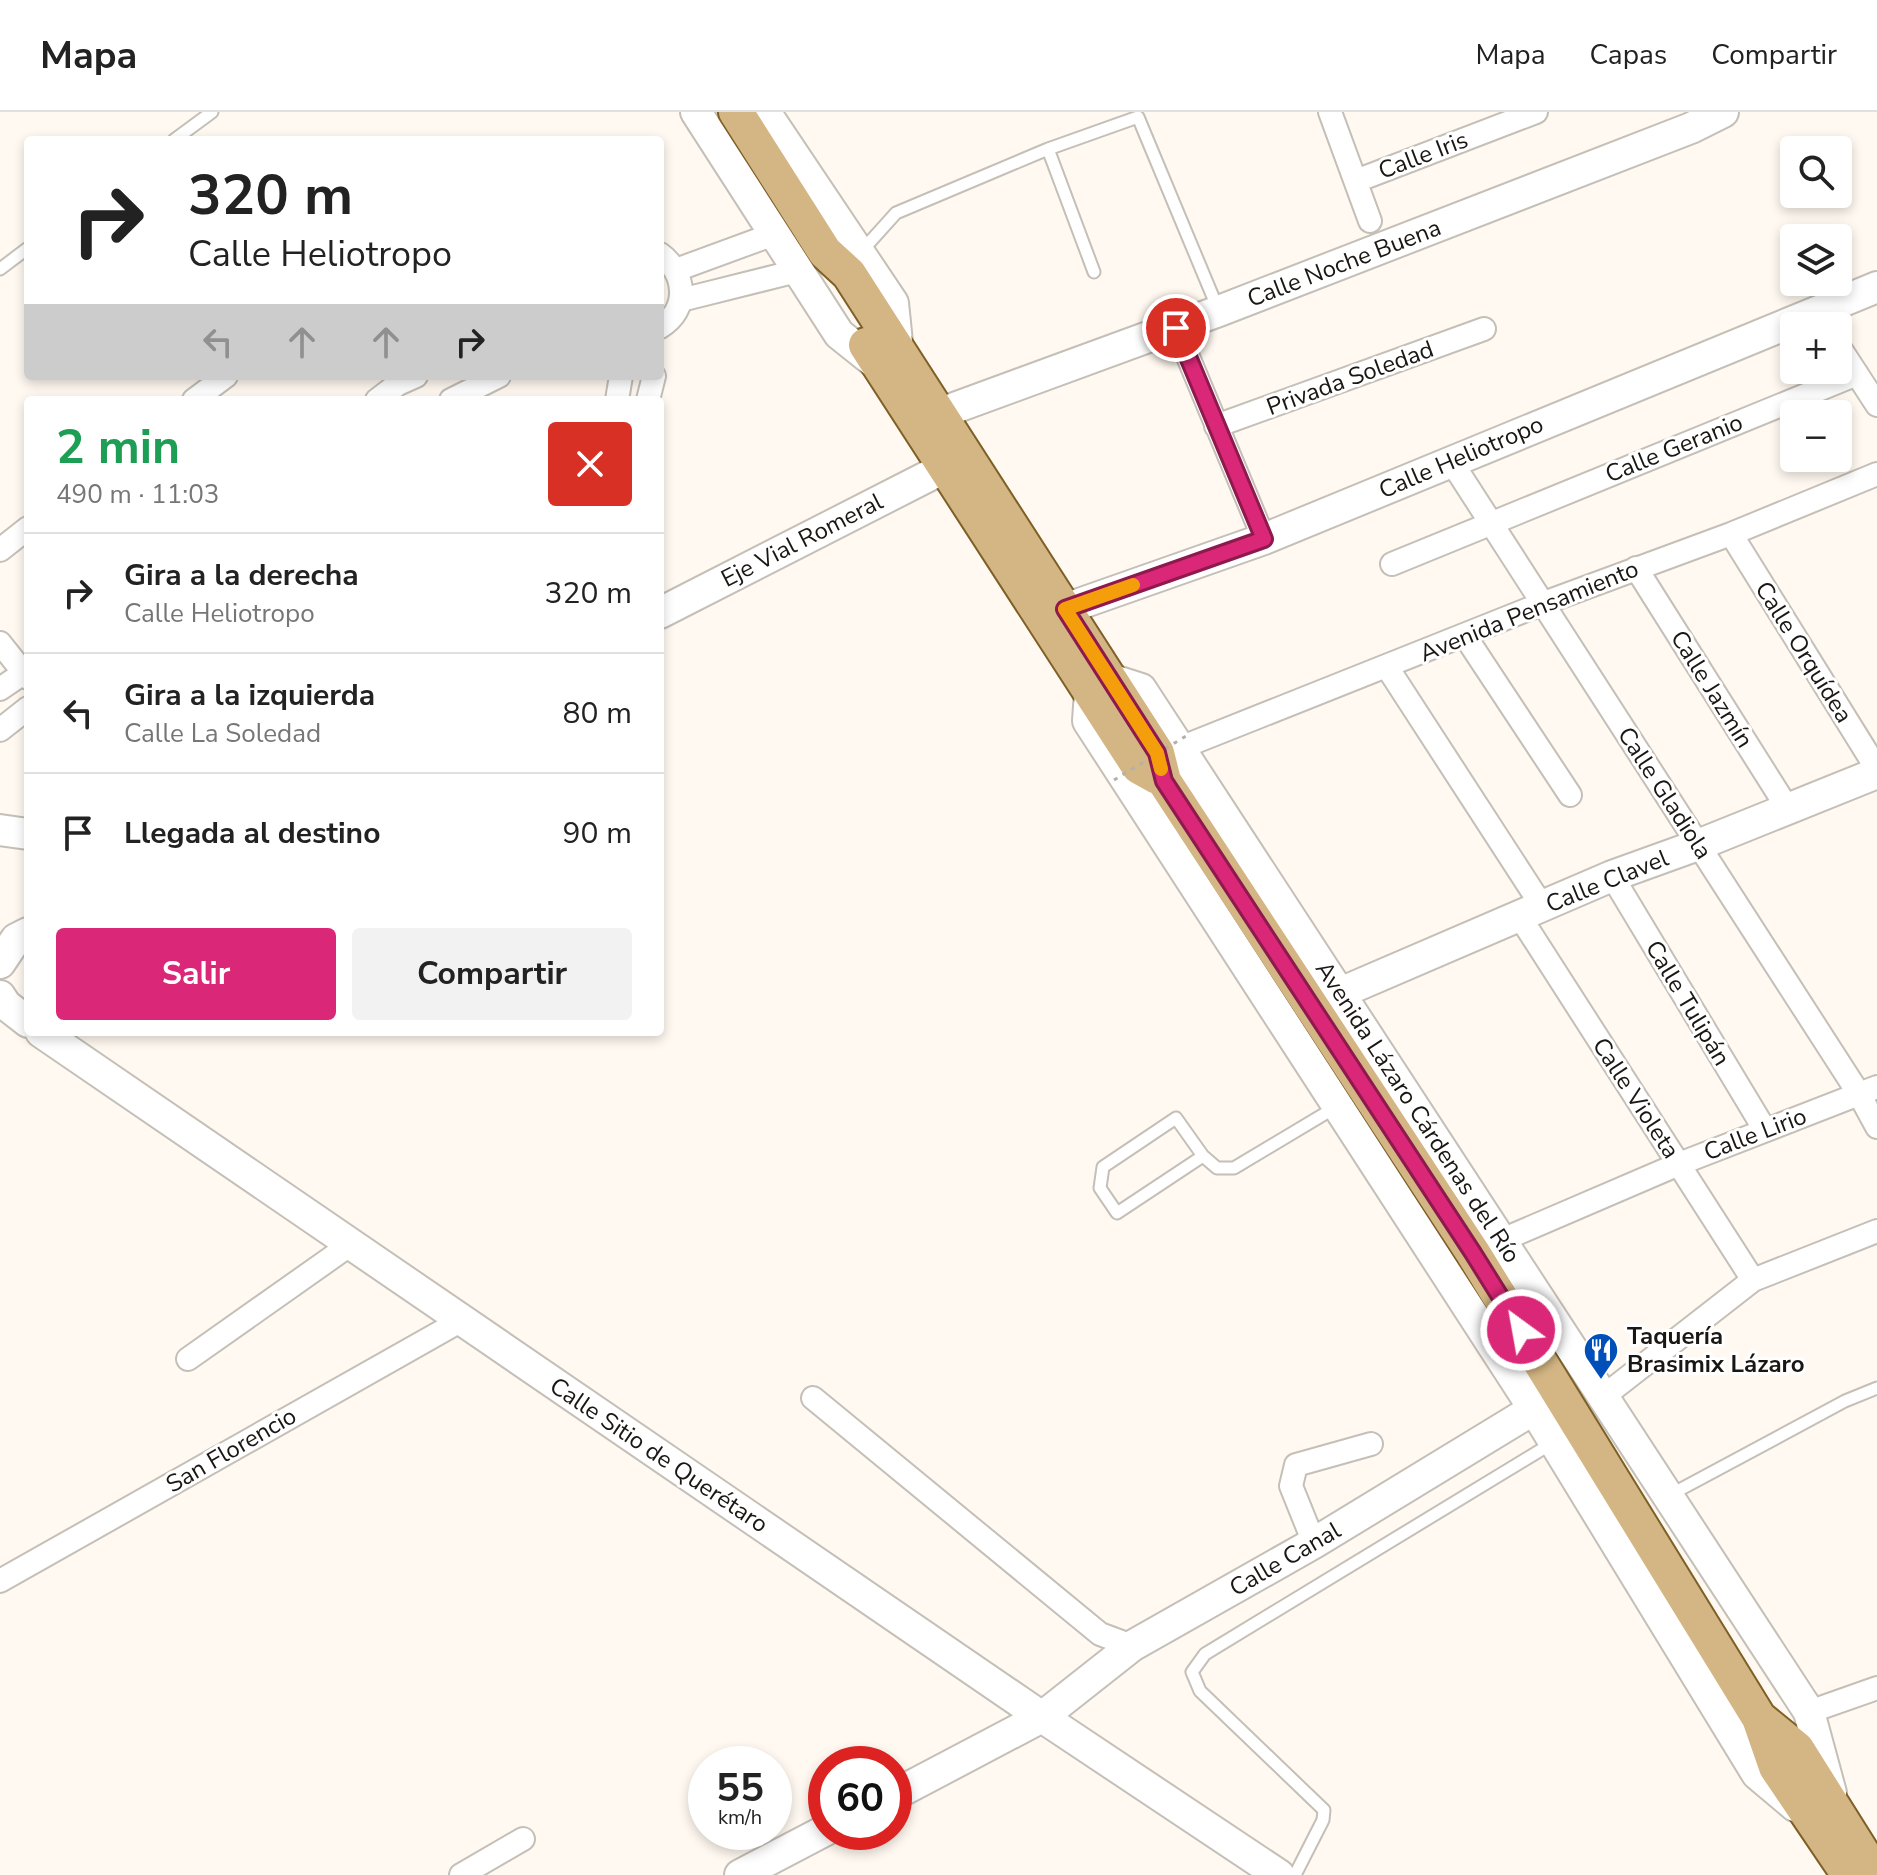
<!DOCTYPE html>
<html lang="es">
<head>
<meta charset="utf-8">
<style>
  body { margin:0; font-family:"Nunito Sans",sans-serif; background:#f2f2f2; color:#222; height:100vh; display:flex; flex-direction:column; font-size:30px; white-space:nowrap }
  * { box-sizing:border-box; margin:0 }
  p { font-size:26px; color:#767676 }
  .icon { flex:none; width:44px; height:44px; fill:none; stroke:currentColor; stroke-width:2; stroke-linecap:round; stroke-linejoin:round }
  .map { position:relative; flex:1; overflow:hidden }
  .details { position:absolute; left:24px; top:284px; width:640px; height:640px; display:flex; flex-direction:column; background:#fff; border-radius:8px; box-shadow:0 4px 12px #0003 }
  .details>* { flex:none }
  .guide { position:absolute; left:24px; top:24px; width:640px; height:244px; border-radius:8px; box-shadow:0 4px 12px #0003; background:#fff; color:#222; overflow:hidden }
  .tools { position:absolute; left:1780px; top:24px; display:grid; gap:16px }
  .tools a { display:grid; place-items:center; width:72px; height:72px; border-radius:8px; background:#fff; box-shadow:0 4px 12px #0003; font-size:40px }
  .speed { position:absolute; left:688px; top:1634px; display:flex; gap:16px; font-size:40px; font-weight:700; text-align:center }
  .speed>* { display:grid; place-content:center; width:104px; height:104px; border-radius:50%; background:#fff; box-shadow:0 4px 12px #0003; line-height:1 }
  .speed small { font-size:20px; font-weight:400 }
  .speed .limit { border:12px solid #d22; background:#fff; color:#111 }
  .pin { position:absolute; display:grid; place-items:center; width:68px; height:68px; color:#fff; margin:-34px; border:4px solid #fff; border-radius:50%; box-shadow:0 2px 8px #0007 }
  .me { position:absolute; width:88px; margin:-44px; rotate:328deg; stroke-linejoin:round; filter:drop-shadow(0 0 6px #0008) }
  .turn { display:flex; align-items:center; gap:28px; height:168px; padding:0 32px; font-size:36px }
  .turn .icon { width:104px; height:104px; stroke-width:2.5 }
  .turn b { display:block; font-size:56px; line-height:68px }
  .lanes { display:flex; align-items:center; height:76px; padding:0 32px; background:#0003; justify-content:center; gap:40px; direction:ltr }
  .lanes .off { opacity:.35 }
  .round { display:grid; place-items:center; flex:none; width:84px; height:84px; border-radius:8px; background:#f2f2f2 }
  .overview { display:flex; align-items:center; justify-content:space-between; height:136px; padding:0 32px }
  h1 { font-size:48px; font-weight:700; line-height:60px; color:#1e9e55 }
  .action { display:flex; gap:16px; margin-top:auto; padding:16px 32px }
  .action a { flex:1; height:92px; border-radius:8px; background:#db2777; color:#fff; font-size:32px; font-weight:700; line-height:92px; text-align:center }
  .action a+a { background:#f2f2f2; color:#222 }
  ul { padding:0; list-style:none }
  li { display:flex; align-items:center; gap:24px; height:120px; padding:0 32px; border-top:2px solid #e0e0e0 }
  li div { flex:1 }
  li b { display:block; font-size:30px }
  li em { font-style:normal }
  header { display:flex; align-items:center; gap:48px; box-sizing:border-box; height:112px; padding:0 40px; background:#fff; border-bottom:2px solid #e0e0e0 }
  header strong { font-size:38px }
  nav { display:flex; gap:44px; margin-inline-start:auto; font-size:28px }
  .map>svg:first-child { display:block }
</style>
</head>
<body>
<header>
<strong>Mapa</strong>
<nav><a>Mapa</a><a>Capas</a><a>Compartir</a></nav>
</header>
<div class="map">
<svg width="1877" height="1763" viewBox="0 0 1877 1763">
  <rect width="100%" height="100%" fill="#fff9f1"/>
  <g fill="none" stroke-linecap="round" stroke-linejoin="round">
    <g stroke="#c4bfb7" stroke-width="15">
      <path id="lane" d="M174,28L212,0
        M1048,37L1094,160
        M860,141L896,101L1048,37L1138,5L1218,197
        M0,157L28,136
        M1203,1044L1117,1101L1100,1076L1103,1055L1176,1006L1203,1044L1217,1056H1234L1336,995
        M1668,1384L1845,1289L1877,1276
        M1295,1763L1323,1708L1324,1698L1200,1579L1192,1560L1205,1542L1554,1330"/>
    </g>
    <g stroke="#c4bfb7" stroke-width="26">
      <path id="street" d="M1330,0L1370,109
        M1356,69L1536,0
        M660,142C686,161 690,197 660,215
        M676,158L774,122
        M681,188L797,159
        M1176,216L1264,427
        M1838,233L1877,293
        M194,288L226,264
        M377,288L398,272L416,264
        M451,288L499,264
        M617,288L621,264
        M648,288L654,264
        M1216,314L1484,217
        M1451,349L1859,982L1877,1015
        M1731,422L1877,657
        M0,438L28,416
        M1392,452L1857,262
        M1636,456L1788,697
        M1465,524L1570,683
        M0,531L28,566
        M1387,555L1542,794
        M0,577L28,558
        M0,618L28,596
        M1180,636L1544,491L1731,422L1877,362
        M1612,764L1765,1018
        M1520,805L1753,1168
        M1502,1128L1679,1052L1877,975
        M188,1247L351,1132
        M1604,1284L1753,1168L1877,1119
        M813,1286L1100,1522L1132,1534
        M1314,1431L1291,1374L1296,1353L1371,1332
        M0,1469L462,1208
        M1809,1600L1877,1576
        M461,1763L523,1727"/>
    </g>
    <g stroke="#c4bfb7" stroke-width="34">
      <path id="secondary" d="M696,0L839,222L879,254
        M765,0L893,191L898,240
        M919,309L1219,199L1691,16L1723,0
        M660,501L944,356
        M1043,508L1065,497L1264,427L1877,175
        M1110,567L1141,577L1809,1600L1831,1681
        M1090,580L1088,609L1534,1297L1757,1662L1795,1694
        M0,718L28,722
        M0,851L16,827L28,821
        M1340,881L1612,764L1698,733L1877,661
        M0,884L6,893L28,910
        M41,920L1042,1605L1279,1763
        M894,1683L1042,1605L1132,1534L1314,1431L1534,1297
        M740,1763L826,1718"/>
    </g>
    <g stroke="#7e5f26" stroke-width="38">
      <path id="primary" d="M736,0L825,140L849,162L1157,641L1164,669L1473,1141L1759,1606L1776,1655L1849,1763
        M866,233L1139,655L1157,665
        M1759,1606L1797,1637L1876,1763"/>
    </g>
    <use href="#lane" stroke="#fff" stroke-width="11"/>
    <use href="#street" stroke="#fff" stroke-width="22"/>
    <use href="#secondary" stroke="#fff" stroke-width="30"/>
    <use href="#primary" stroke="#d3b683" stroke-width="34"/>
    <path stroke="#b5b0aa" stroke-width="3" stroke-dasharray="4 6" stroke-linecap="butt" d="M1114,668L1186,624"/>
  </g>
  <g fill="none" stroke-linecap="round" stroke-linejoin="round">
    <g stroke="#8e194d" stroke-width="20">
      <path id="route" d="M1176,216L1264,427L1065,497L1157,641L1164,669L1473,1141L1521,1218"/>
    </g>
    <use href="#route" stroke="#db2777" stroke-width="14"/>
    <path stroke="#f59e0b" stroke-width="14" d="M1133,473L1065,497L1157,641L1161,657"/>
  </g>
  <defs>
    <g id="restaurant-pin" transform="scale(1.8)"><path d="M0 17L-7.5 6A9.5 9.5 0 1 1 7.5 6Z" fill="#014fb9" stroke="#fff"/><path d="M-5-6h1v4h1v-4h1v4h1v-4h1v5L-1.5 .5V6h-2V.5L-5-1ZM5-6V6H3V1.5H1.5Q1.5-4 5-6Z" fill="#fff"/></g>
  </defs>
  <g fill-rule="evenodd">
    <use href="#restaurant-pin" x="1601" y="1238"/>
  </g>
  <g text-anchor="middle" stroke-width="6" stroke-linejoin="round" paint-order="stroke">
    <g font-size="24" fill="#191714" stroke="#fff">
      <text transform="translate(1423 43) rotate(-21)" y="8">Calle Iris</text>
      <text transform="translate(1344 151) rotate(-21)" y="8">Calle Noche Buena</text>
      <text transform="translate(1350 266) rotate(-20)" y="8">Privada Soledad</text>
      <text transform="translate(1674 336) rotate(-22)" y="8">Calle Geranio</text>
      <text transform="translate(1461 345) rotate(-23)" y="8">Calle Heliotropo</text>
      <text transform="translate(802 428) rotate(-27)" y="8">Eje Vial Romeral</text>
      <text transform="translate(1529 499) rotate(-22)" y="8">Avenida Pensamiento</text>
      <text transform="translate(1804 540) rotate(58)" y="8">Calle Orquídea</text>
      <text transform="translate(1712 577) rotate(58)" y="8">Calle Jazmín</text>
      <text transform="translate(1665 681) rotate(57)" y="8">Calle Gladiola</text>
      <text transform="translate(1607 769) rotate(-22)" y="8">Calle Clavel</text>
      <text transform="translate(1688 891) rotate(59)" y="8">Calle Tulipán</text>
      <text transform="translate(1636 986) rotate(57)" y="8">Calle Violeta</text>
      <text transform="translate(1418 1000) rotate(57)" y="8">Avenida Lázaro Cárdenas del Río</text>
      <text transform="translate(1755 1022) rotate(-21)" y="8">Calle Lirio</text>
      <text transform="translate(231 1338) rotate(-30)" y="8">San Florencio</text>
      <text transform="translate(659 1343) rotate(34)" y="8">Calle Sitio de Querétaro</text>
      <text transform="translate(1285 1447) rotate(-30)" y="8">Calle Canal</text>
    </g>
    <g font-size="24" font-weight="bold" fill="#191714" stroke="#fff" text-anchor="start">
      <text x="1627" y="1232">Taquería<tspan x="1627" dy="28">Brasimix Lázaro</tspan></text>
    </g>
  </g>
</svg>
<div class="tools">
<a><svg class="icon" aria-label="search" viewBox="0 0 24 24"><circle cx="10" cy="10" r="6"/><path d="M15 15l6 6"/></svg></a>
<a><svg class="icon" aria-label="layers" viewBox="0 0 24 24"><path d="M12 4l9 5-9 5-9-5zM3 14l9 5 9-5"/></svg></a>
<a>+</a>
<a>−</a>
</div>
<div class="speed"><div>55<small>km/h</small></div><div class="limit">60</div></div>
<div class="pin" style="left:1176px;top:216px;background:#d93025"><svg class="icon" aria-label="arrive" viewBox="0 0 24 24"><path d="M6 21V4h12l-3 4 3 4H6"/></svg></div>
<svg class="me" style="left:1521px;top:1218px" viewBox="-20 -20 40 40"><circle r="17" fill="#db2777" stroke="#fff" stroke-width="3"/><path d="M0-11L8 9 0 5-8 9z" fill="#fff"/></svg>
<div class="guide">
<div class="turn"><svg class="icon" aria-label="right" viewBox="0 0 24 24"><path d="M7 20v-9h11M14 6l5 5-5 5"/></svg><div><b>320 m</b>Calle Heliotropo</div></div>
<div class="lanes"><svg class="icon off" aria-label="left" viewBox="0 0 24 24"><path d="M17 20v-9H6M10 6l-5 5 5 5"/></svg><svg class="icon off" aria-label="ahead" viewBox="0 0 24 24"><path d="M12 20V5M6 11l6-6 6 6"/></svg><svg class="icon off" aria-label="ahead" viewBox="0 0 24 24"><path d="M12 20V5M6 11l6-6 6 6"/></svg><svg class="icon" aria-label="right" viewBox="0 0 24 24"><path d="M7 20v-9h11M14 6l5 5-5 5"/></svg></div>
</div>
<section class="details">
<div class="overview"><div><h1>2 min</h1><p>490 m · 11:03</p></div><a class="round" style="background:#d93025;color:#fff"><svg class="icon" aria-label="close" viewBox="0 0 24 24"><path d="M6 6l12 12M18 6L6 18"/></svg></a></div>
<ul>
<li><svg class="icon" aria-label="right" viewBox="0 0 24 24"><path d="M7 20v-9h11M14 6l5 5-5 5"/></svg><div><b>Gira a la derecha</b><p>Calle Heliotropo</p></div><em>320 m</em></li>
<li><svg class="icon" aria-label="left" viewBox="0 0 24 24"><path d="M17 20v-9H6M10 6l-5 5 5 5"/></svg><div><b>Gira a la izquierda</b><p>Calle La Soledad</p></div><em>80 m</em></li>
<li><svg class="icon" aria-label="arrive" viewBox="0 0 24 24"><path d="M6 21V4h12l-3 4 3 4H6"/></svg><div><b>Llegada al destino</b></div><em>90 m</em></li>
</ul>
<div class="action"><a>Salir</a><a>Compartir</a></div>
</section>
</div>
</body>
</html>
